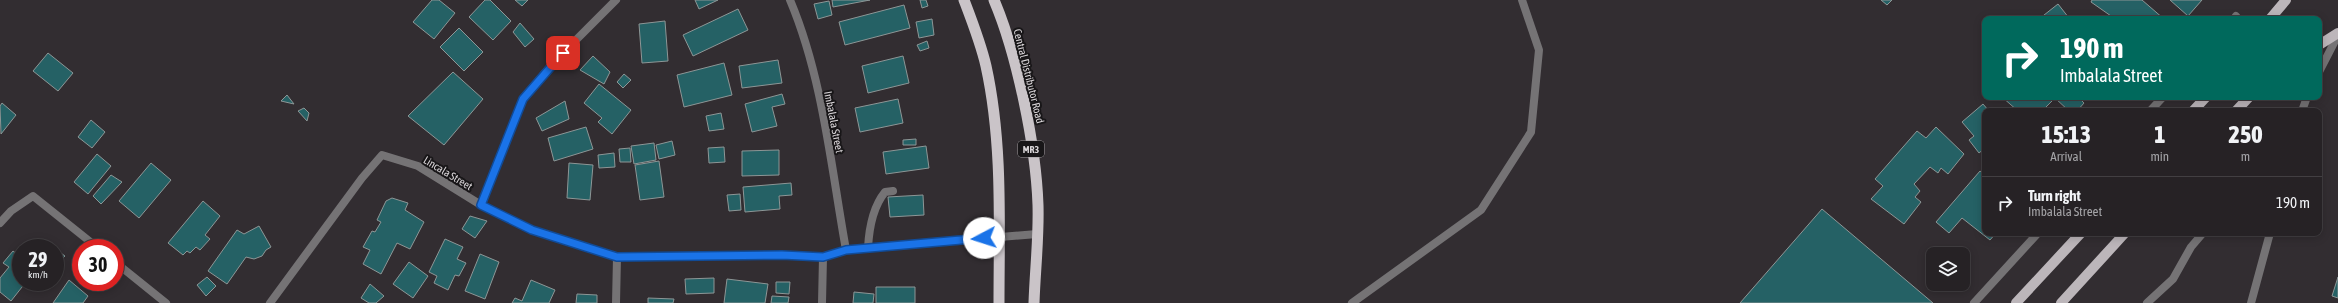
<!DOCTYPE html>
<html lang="en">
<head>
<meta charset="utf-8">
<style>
  body { margin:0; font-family:"Asap Condensed",sans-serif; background:#322f32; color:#f1f3f6; height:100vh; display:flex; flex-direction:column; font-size:15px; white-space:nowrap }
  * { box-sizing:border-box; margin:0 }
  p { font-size:13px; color:#a4a4a7 }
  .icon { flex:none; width:22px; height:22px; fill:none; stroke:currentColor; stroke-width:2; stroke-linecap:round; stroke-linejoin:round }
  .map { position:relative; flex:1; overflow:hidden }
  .drawer { position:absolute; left:1982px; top:108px; width:340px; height:128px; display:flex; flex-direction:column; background:#262225; border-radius:8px; box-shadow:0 2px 10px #0003,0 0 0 1px #423f42 }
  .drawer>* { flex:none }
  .hud { position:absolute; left:1982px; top:16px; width:340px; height:84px; border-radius:8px; box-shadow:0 2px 10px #0003,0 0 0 1px #423f42; background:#00695c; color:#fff; overflow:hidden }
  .fabs { position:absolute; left:1926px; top:247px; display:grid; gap:8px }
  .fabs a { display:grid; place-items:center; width:44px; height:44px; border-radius:8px; background:#262225; box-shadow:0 2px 10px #0003,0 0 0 1px #423f42; font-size:20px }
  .speed { position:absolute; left:12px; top:239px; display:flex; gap:8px; font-size:20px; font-weight:700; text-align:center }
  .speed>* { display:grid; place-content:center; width:52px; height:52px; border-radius:50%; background:#262225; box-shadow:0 2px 10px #0003,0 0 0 1px #423f42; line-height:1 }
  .speed small { font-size:10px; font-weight:400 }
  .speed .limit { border:6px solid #d22; background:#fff; color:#111 }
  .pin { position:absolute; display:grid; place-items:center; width:34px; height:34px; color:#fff; margin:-17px; border-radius:8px; box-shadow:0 2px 6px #0006 }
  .me { position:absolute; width:44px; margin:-22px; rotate:265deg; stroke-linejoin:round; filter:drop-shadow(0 0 3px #0008) }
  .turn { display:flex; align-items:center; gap:14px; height:84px; padding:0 12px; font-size:18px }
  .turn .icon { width:52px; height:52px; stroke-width:2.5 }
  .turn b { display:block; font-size:28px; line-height:34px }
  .eta { display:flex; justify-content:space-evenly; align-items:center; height:68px; text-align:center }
  .eta b { font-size:24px; font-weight:800; line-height:28px }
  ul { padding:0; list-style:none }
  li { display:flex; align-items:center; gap:12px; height:52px; padding:0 12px; border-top:1px solid #423f42 }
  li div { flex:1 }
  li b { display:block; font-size:15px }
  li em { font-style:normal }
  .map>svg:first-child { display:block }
</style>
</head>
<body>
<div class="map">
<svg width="2338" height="303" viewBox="0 0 2338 303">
  <rect width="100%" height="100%" fill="#322d31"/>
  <path fill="#256165" stroke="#8d9696" d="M432,0H439L455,13L434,39L413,22Z
    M485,0H490L511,21L493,40L469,17Z
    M515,0H528L522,6Z
    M695,0H718L699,9Z
    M832,0H870L833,7Z
    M920,0H926L928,6L922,8Z
    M1881,0H1892L1887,5Z
    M2092,0H2142L2164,19H2110L2111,16L2091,2Z
    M2170,0H2202L2188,16Z
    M829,1L832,15L818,19L814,4Z
    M2058,4L2069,18L2071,16L2074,19H2039Z
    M904,5L910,28L845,45L839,22Z
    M738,9L748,30L693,56L683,35Z
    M932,19L934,35L919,38L916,22Z
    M665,21L668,61L642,63L639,24Z
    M520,23L534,39L525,47L513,32Z
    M459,28L483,52L464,71L440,47Z
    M927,41L929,48L920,51L917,45Z
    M48,53L73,73L58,91L33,71Z
    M593,56L610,72L604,84L580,70Z
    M903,56L909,83L868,93L862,66Z
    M778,60L782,83L742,88L739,66Z
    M724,63L732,95L684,107L677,75Z
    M453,72L483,99L444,145L408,116Z
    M624,74L631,80L623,88L617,82Z
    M599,84L631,110L612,134L598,122L602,118L584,103Z
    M782,94L785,104L772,107L777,126L752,132L745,104Z
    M287,95L294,104L281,101Z
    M2002,97H2078L2084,103L2077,111H2069L2055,98L2042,111H2018Z
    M898,99L903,123L860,132L855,108Z
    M565,101L569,119L542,131L536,118Z
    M2,103L16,115L1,134L0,106Z
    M1983,104L1989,111H1985V148L1979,153L1969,140L1974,136L1962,122Z
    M304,108L309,113L307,121L298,111Z
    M721,113L724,129L709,131L706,116Z
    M91,120L105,132L92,148L78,137Z
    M586,127L593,149L554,161L548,138Z
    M1936,127L1964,154L1948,174L1941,168L1938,173L1930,167L1914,184L1920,191L1915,197L1921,202L1904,224L1871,199L1883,186L1875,179L1917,131L1926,138Z
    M916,139V145H903V140Z
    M672,141L675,155L659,159L656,145Z
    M654,143L656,160L634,164L631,146Z
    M926,146L929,168L886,174L883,152Z
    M724,147L725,162L709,163L708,148Z
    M630,148L631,162H620L619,149Z
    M779,150V175L742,176V151Z
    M614,153L615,167L599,168L598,155Z
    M97,154L111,166L88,194L74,182Z
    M659,161L664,197L640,200L635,165Z
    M151,163L171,180L139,218L119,201Z
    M569,163L593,165L590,200L567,198Z
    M1980,171L1985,175V233H1996L1990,240L1962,218L1949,233L1936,222Z
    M111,175L122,182L101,204L93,196Z
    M791,183L792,195L779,196L780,209L745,212L743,187Z
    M740,194L741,210L729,211L727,195Z
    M923,195L924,215L890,217L888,197Z
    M392,198L408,203L405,210L424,222L410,249L397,243L381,274L363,264L370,250L363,247L372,231L375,232L381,222L377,220L386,201Z
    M203,201L220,216L205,235L210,239L200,250L196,247L190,253L187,251L183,255L168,243Z
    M1822,209L1933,303H1740Z
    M470,216L487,221L475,238L462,229Z
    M259,226L271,247L266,250L262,256L254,259L246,257L227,284L208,271L237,230L244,234Z
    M445,239L463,247L457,259L466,263L459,276L455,275L448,290L434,283L437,276L429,272Z
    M55,249L65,256L55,266Z
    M13,251L18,255L21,251V282H26L11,301L0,292V278L9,267L3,263Z
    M480,254L499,262L485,299L465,291Z
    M409,262L428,276L413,298L393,284Z
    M207,277L216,286L206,296L197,285Z
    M2338,277V298L2332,296Z
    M714,278V293L686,294L685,279Z
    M727,279L768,284L765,303H724Z
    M69,280L88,296L83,303H53Z
    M531,280L555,290L549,303H512L515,298L522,301Z
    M776,282H790L789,294L776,293Z
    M370,284L384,296L376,303H369L361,298Z
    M876,287H915V303H876Z
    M854,292L874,294L873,303H853Z
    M577,294L597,295V303H576Z
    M772,296L789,297L788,303H771Z
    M648,298L674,299L673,303H648Z"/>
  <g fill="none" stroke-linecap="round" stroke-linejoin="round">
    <path stroke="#757375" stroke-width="8" d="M790,0C823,78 831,167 846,250
      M2234,19L2236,16
      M2319,72L2338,35
      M2150,111L2163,97
      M2302,111L2307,97
      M481,205L523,99L554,62L616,0
      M0,223L11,211L33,196L98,248
      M868,248C869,229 872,208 885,192L893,191
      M115,262L166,303
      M270,303L362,178L382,155L418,166L481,205L532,230L617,257L782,255L823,257L846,250L1037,234
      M616,303L617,257
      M822,303L823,257
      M1352,303L1481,210L1531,132L1539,50L1522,0
      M1974,303L2038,233
      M2147,303L2173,279L2191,247L2203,233
      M2251,303L2270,233"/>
    <path stroke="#bcb6ba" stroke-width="10" d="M2270,19L2286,0
      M2319,45L2338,33
      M2193,111L2206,97
      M2236,111L2249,97
      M2016,303L2081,233
      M2061,303L2125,233"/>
    <path stroke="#cac4c8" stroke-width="11" d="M964,0C972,21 981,44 986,66C1003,143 999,225 999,303
      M994,0C1017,54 1036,146 1038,205C1039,238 1035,271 1034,303"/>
  </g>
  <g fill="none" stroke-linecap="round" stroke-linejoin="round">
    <g stroke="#114b97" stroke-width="10">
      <path id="route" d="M563,53L523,99L481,205L532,230L617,257L782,255L823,257L846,250L984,238"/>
    </g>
    <use href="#route" stroke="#1a73e8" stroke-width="7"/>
  </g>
  <g text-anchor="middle" stroke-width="4" stroke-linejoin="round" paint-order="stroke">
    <rect fill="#181618" stroke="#a09c9f" stroke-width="1" x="1018" y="141" width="26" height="16" rx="3"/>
    <g font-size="10" font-weight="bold" fill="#dad6d9">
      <text x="1031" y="153">MR3</text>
    </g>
    <g font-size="11" fill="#dad6d9" stroke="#181618">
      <text transform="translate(1029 76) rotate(76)" y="4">Central Distributor Road</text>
      <text transform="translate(834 122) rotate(79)" y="4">Imbalala Street</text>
      <text transform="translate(448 173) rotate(31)" y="4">Lincala Street</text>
    </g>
  </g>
</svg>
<div class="fabs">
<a><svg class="icon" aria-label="layers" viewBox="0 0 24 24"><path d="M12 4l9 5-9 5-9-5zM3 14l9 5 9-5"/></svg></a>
</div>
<div class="speed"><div>29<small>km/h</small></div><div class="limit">30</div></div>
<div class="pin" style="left:563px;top:53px;background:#d93025"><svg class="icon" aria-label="arrive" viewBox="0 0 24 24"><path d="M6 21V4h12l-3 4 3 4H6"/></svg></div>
<svg class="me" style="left:984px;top:238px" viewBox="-20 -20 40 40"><circle r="19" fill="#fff"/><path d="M0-13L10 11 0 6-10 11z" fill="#1a73e8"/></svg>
<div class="hud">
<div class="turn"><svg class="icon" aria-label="right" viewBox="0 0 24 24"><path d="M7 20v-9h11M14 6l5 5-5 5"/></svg><div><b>190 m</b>Imbalala Street</div></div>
</div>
<section class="drawer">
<div class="eta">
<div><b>15:13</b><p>Arrival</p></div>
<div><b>1</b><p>min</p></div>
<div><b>250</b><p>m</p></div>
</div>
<ul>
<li><svg class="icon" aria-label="right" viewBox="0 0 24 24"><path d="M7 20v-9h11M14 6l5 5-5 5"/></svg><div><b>Turn right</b><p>Imbalala Street</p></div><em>190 m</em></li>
</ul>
</section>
</div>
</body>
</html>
